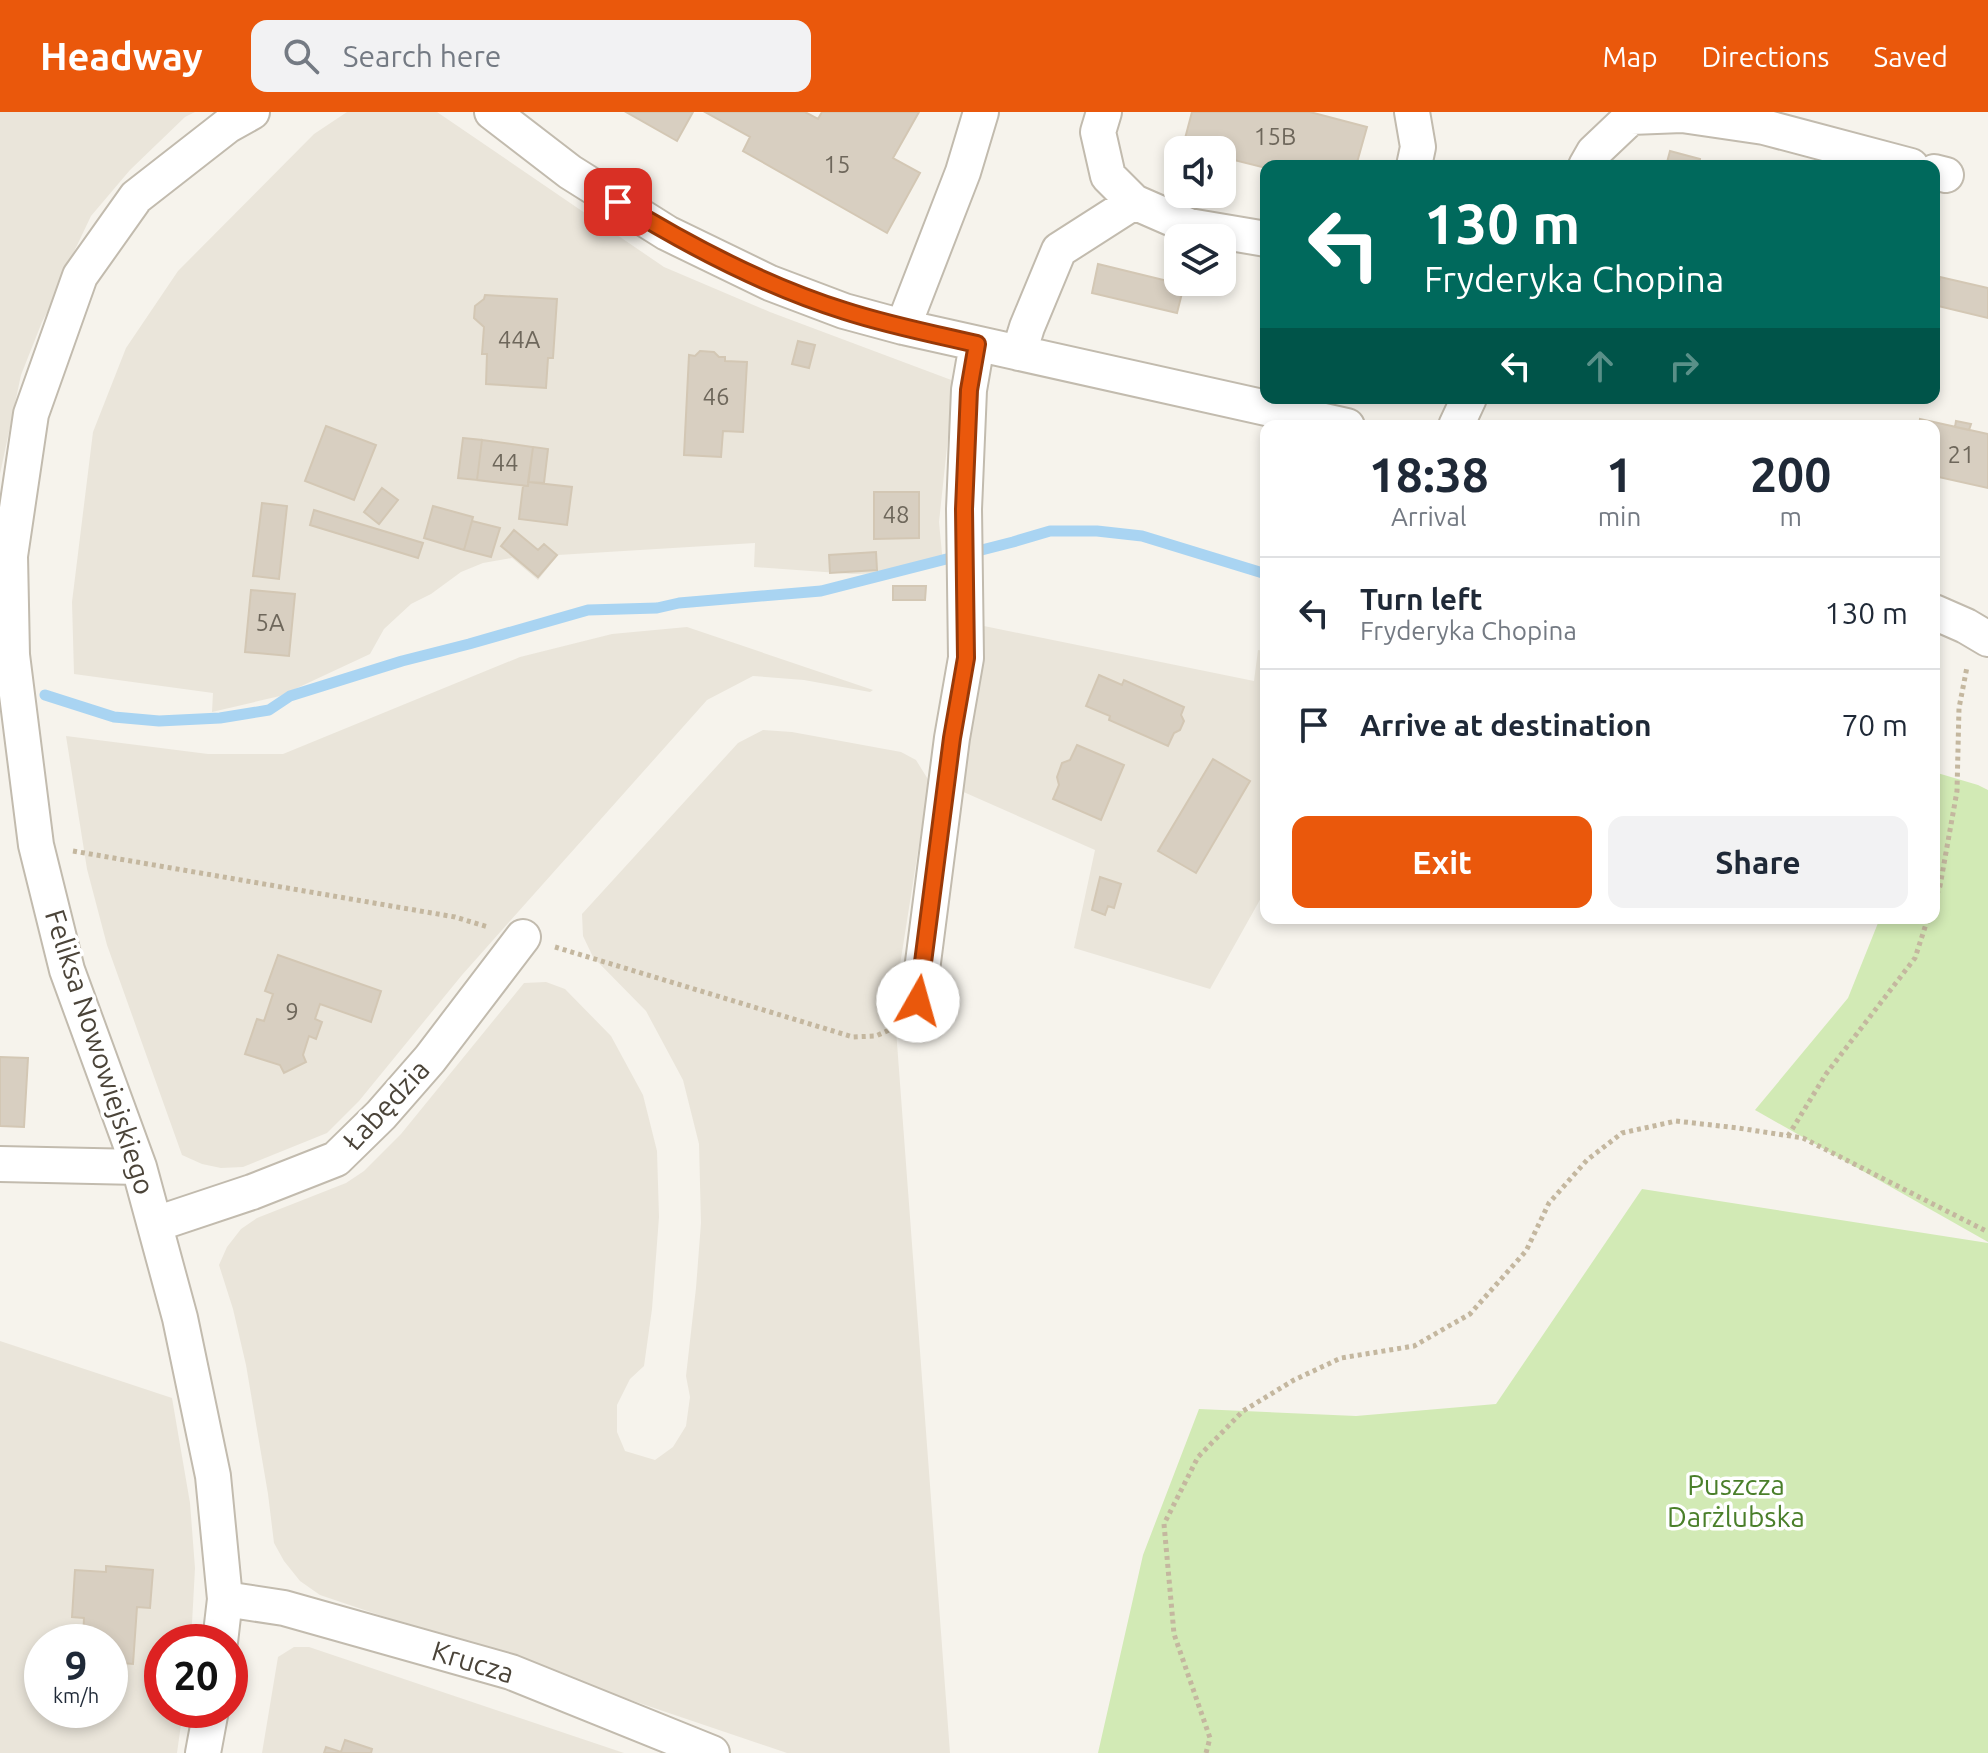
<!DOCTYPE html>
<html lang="en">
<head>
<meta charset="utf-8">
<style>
  body { margin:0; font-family:Ubuntu,sans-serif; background:#f2f2f3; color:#1f2937; height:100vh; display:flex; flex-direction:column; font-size:30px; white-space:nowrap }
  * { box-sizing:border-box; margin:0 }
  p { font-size:26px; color:#747a83 }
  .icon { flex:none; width:44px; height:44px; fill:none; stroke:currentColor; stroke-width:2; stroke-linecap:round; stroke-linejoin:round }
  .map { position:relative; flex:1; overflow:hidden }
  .details { position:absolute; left:1260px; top:308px; width:680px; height:504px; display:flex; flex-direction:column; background:#fff; border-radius:16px; box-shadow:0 4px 12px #0003 }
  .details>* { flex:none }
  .guide { position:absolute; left:1260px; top:48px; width:680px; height:244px; border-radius:16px; box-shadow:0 4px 12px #0003; background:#00695c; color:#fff; overflow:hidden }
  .controls { position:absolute; left:1164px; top:24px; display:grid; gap:16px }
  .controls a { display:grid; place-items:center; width:72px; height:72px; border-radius:16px; background:#fff; box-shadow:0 4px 12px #0003; font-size:40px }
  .speed { position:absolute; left:24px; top:1512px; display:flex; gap:16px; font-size:40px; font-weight:700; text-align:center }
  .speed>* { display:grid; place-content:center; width:104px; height:104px; border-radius:50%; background:#fff; box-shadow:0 4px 12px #0003; line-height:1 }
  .speed small { font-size:20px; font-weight:400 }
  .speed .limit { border:12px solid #d22; background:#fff; color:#111 }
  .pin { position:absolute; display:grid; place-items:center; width:68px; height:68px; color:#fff; margin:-34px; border-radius:16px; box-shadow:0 4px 12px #0006 }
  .me { position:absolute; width:88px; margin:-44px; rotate:7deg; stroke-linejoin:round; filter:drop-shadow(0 0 6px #0008) }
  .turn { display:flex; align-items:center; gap:28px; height:168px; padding:0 32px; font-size:36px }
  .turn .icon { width:104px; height:104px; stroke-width:2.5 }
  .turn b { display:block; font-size:56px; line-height:68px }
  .lanes { display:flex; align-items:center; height:76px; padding:0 32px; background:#0003; justify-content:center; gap:40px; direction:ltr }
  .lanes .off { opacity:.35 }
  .eta { display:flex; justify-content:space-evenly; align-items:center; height:136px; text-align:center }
  .eta b { font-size:48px; font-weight:600; line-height:56px }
  .primary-button { display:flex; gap:16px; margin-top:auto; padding:16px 32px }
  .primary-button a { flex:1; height:92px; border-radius:16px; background:#ea580c; color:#fff; font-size:32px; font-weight:600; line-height:92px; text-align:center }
  .primary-button a+a { background:#f2f2f3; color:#1f2937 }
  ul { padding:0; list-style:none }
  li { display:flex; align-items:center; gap:24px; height:112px; padding:0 32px; border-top:2px solid #e0e1e3 }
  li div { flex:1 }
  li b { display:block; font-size:30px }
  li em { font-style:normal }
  header { display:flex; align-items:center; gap:48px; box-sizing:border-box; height:112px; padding:0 40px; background:#ea580c; color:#fff }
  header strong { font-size:38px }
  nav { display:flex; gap:44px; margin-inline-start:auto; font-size:28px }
  .search { width:560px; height:72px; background:#f2f2f3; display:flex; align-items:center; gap:20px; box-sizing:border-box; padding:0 28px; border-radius:16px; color:#747a83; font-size:30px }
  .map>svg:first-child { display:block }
</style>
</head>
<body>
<header>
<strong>Headway</strong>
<div class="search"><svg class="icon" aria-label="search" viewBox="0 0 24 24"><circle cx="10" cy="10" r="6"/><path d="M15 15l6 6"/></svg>Search here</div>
<nav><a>Map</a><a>Directions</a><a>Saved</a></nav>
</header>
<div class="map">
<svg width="1988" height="1641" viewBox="0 0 1988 1641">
  <rect width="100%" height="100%" fill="#f6f3ec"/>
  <path fill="#eae5da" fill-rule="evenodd" d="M0,0H195L185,5L130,58L91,104L62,165L55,185L42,210L21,263L0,362Z
    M347,0H437L664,155L770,200L954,269L939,410L943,452L888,461L852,462L754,455L755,431L558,443L538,468L512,446L483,451L461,460L431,482L411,492L384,517L370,542L280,584L212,600L213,581L74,562L72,490L93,320L126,236L178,159L314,22Z
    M979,513L1254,569L1258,538L1266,539V777L1210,877L1074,836L1095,738L959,678Z
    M687,515L873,578L870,580L804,568L753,564L707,588L462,863L359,989L327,1021L243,1055L221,1056L202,1052L182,1043L107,833L87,757L66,624L208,642H283L520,545L612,522Z
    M763,618L792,620L901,640L916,648L929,669L894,891L950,1641H787L320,1483L300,1469L284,1449L274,1431L268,1382L246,1253L233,1197L219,1153L227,1135L241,1117L257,1106L346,1071L364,1059L401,1022L524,871L546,870L565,877L611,924L643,983L657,1039L659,1105L652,1197L644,1254L630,1267L617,1293V1320L625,1339L655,1348L673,1335L686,1314L690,1285L686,1264L696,1176L701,1111L699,1032L683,968L646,899L593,845L583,824L582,802L738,631Z
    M0,1229L172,1286L190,1391L195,1456L191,1530H162V1598H183L177,1641H0ZM42,1530H110V1598H42Z
    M294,1535H309L624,1641H262L278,1545Z"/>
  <path fill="#d2eab5" d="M1934,660L1978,673L1988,678V1130L1755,998L1848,886L1880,806H1934Z
    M1642,1077L1988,1131V1641H1098L1143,1443L1199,1297L1356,1304L1496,1292Z"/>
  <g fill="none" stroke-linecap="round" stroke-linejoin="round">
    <path stroke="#a9d4f2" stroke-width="11" d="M45,583L114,605L159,609L220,606L269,598L290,584L402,549L469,532L588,498L657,496L679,491L821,479L1013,430L1050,419H1097L1142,424L1266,462"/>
  </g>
  <path fill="#d8cfc1" stroke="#d3c7b4" stroke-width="2" d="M626,0H693L677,29Z
    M705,0H805L818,7L822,0H919L893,46L920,61L887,121L743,39L750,25Z
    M1192,0H1310L1367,15L1356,54H1266V56L1222,45V38H1197L1183,34Z
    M1670,39L1700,47L1699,54H1666Z
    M1098,152L1184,173L1177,201L1092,181Z
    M1940,165L1988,176V206L1934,193Z
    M485,183L557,187L553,246H548L546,276L486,272L487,242H482L484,215L474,206L475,194L484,187Z
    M798,229L815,233L809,256L792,252Z
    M700,239L714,240L719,245H725V249L747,250L743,320L723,319L721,345L684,343L689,243L695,244Z
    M1920,307L1988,322V376L1934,364V314H1919Z
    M1956,309L1971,312L1969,318L1955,315Z
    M326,314L376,333L354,388L305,369Z
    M463,326L482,328L477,368L458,366Z
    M482,328L533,335L528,374L477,368Z
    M533,335L548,337L544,371L528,370Z
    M528,370L572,375L567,413L519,407L523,374H528Z
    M382,376L398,388L379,412L364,400Z
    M874,380H919V426L874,427Z
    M262,391L287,394L279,467L253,464Z
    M433,394L473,405L464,438L424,426Z
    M314,398L423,431L418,446L310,413Z
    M472,409L500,416L491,445L464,438Z
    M514,418L538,438L544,432L557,443L538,465L501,434Z
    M876,440L877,458L830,461L829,443Z
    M893,474H926L925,488H893Z
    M251,478L295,482L289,544L245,540Z
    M1099,563L1122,573L1124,568L1184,595L1181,603L1184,609L1180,618L1174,621L1168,634L1109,608L1110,604L1086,594Z
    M1077,633L1124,653L1101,708L1053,687L1059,673L1057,665L1062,651L1070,648Z
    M1213,647L1250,669L1196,761L1158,739Z
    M1100,765L1121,772L1114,796L1108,794L1105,803L1092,798Z
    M278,843L381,879L371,910L320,892L315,907L322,910L316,927L309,924L303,943L306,950L284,961L280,953L245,942L257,907L264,909L273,882L265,879Z
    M0,945L28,946L24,1015L0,1014Z
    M106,1454L153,1458L150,1496L137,1495L133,1552L110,1550V1530H83L84,1506L72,1505L75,1458L106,1460Z
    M345,1628L372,1637L371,1641H324L326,1635L341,1640Z"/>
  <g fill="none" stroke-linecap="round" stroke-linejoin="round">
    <g stroke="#c2bbae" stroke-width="38">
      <path id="minor" d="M492,0L570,60L667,121L770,171L844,199L903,215L1347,314
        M1104,0L1098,20L1108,64L1134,90L1189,114L1266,127
        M1412,0L1418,35L1414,54
        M1586,54L1594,40L1631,5L1682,3L1764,15L1911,54
        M1934,60L1946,63
        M903,215L963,60L981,0
        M1019,241L1027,215L1059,138L1134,90
        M1456,314L1469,286
        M1934,500L1966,514L1988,527
        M918,889L952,626L966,546L964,397L969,278L977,232
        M0,1052L139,1055
        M156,1112L252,1080L336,1047L381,1003L430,947L523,825
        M225,1487L284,1496L511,1560L712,1641
        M220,1530L225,1487L213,1364L180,1206L139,1055L67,858L36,733L12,543L10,444L31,302L80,164L136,85L227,14L252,0
        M203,1641L211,1598"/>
    </g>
    <path stroke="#c4b79f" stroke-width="5" stroke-dasharray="4 4" stroke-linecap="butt" d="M73,739L455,805L488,815
      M1934,790L1940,774L1957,679L1959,596L1967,555
      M555,835L853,925L876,924L898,914
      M1788,1024L1826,962L1915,846L1928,806
      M1206,1641L1210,1626L1174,1522L1164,1412L1198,1345L1243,1299L1294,1268L1341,1246L1414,1234L1470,1202L1526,1139L1549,1091L1587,1048L1622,1021L1676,1009L1738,1016L1803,1026L1988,1120"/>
    <use href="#minor" stroke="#fff" stroke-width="34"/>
  </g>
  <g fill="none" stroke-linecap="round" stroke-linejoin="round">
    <g stroke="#983908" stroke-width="20">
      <path id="route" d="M618,90C689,134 765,174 845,199C888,213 933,222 977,232L969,278L964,397L966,546L952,626L918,889"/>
    </g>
    <use href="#route" stroke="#ea580c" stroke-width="14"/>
  </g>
  <g text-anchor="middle" stroke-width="7" stroke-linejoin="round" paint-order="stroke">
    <g font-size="24" fill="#6e675b">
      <text x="1275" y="33">15B</text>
      <text x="837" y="61">15</text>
      <text x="519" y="236">44A</text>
      <text x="716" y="293">46</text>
      <text x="1961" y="351">21</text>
      <text x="505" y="359">44</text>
      <text x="896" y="411">48</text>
      <text x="270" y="519">5A</text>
      <text x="292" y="908">9</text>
    </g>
    <g font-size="28" fill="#4b4439" stroke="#fff">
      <text transform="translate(100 940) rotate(72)" y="10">Feliksa Nowowiejskiego</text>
      <text transform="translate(386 993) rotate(-47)" y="10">Łabędzia</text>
      <text transform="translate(473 1550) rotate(17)" y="10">Krucza</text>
    </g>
    <g font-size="28" fill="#4a7f2a" stroke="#fff">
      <text x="1736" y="1383">Puszcza<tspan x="1736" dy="32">Darżlubska</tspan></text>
    </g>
  </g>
</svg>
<div class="controls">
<a><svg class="icon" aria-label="sound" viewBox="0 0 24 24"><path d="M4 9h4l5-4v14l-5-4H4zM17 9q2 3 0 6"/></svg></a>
<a><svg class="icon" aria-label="layers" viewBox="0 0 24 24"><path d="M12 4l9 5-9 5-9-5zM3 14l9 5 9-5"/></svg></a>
</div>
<div class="speed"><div>9<small>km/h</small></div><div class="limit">20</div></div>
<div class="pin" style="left:618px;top:90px;background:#d93025"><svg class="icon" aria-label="arrive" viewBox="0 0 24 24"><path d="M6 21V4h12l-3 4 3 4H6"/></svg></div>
<svg class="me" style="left:918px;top:889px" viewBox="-20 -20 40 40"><circle r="19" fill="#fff"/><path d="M0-13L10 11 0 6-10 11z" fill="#ea580c"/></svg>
<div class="guide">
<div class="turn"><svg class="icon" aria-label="left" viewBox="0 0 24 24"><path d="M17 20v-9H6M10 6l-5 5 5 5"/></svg><div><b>130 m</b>Fryderyka Chopina</div></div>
<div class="lanes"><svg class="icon" aria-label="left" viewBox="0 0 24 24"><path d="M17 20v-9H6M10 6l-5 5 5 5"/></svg><svg class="icon off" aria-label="ahead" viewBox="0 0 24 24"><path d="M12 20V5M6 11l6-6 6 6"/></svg><svg class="icon off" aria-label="right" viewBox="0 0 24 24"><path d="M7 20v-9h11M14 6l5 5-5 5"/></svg></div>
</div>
<section class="details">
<div class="eta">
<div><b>18:38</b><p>Arrival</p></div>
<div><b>1</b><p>min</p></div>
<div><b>200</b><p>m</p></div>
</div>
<ul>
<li><svg class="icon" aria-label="left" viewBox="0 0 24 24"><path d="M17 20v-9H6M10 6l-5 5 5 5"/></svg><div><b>Turn left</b><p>Fryderyka Chopina</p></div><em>130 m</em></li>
<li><svg class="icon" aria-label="arrive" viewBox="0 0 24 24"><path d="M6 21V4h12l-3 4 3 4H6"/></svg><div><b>Arrive at destination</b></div><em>70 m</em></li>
</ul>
<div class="primary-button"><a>Exit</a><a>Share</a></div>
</section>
</div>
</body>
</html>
